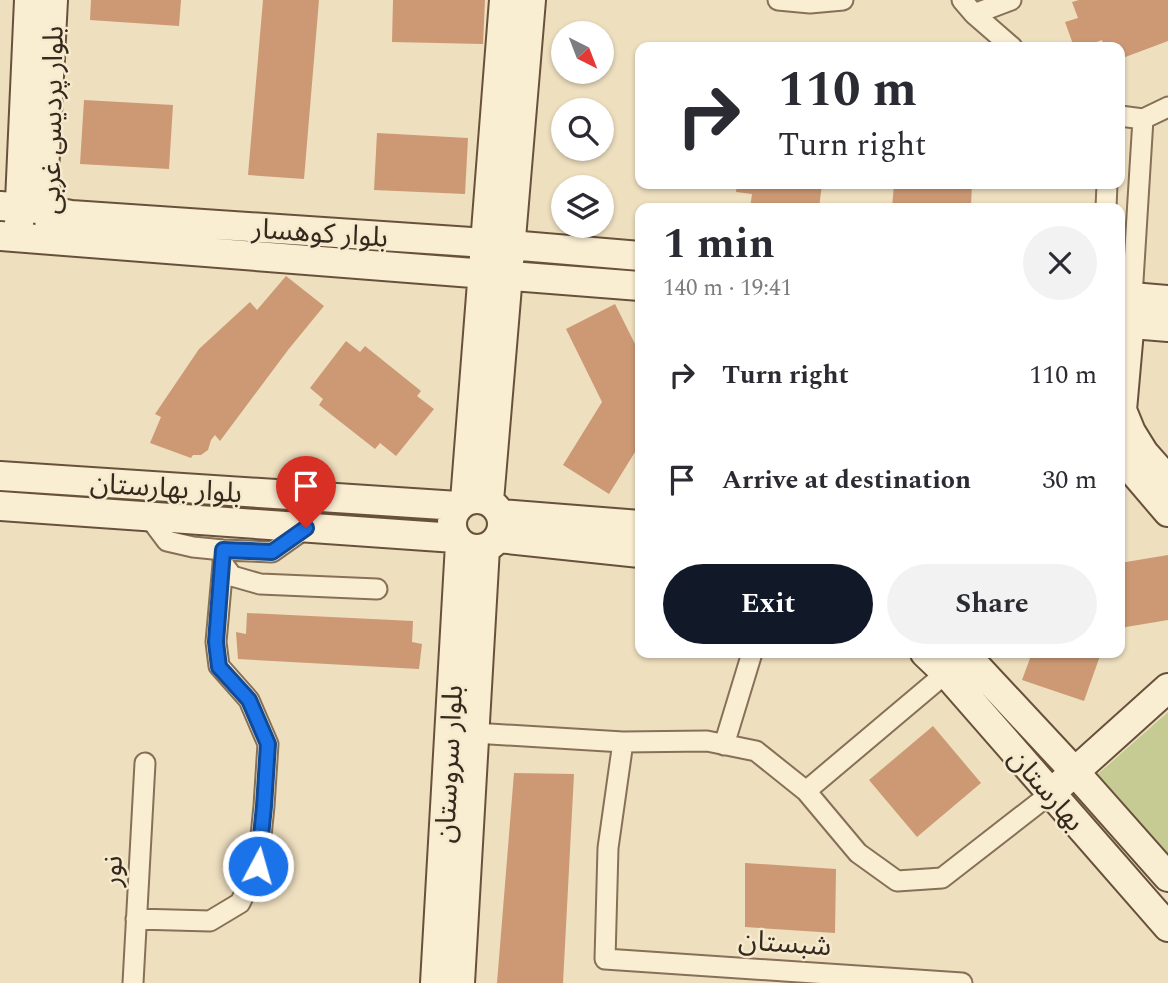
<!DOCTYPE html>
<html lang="en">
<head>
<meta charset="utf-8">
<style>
  body { margin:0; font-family:Spectral,"Noto Sans Arabic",serif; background:#f2f2f3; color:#2b2b33; height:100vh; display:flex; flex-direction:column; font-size:26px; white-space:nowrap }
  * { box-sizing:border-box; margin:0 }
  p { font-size:23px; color:#7c7c81 }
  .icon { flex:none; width:38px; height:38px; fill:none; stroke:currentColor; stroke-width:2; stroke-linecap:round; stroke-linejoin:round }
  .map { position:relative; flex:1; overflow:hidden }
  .details { position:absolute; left:635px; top:203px; width:490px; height:455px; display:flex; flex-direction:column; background:#fff; border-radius:14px; box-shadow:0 2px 5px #0004 }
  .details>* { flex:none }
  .guide { position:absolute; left:635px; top:42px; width:490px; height:147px; border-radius:14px; box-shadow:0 2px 5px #0004; background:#fff; color:#2b2b33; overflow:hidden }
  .needle { width:46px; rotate:138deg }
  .buttons { position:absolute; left:551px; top:21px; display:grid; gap:14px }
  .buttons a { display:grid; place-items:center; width:63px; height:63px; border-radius:50%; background:#fff; box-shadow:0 2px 5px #0004; font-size:35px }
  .pin { position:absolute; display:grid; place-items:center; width:60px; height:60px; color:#fff; margin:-72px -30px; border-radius:50% 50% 50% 0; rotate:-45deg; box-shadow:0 0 7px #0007 }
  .pin .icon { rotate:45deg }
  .me { position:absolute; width:77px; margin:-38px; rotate:6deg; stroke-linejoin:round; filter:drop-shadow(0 0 5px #0008) }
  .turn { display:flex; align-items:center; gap:24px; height:147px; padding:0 28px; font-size:32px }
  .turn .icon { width:91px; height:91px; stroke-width:2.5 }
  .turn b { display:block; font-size:49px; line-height:60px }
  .round { display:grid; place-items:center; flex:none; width:74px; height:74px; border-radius:37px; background:#f2f2f3 }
  .summary { display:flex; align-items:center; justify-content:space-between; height:119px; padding:0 28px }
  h1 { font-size:42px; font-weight:700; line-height:52px }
  .button { display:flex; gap:14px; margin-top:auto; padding:14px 28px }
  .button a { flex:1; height:80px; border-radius:42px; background:#111827; color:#fff; font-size:28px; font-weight:700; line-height:80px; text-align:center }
  .button a+a { background:#f2f2f3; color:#2b2b33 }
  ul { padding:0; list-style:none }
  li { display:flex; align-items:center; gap:21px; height:105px; padding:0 28px }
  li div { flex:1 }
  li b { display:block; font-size:26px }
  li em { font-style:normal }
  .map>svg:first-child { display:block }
</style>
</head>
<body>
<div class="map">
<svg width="1168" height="983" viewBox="0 0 1168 983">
  <rect width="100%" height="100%" fill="#eedfbf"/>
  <path fill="#c5cb93" d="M1168,712V854L1098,774Z"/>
  <path fill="#cc9974" d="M91,0H181L179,26L90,20Z
    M263,0H319L304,179L248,175Z
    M393,0H485L483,44L392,42Z
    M1079,0H1168V41L1120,59V47H1104L1102,40L1083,47H1074L1065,22L1078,18L1072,2Z
    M771,42L802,45V47H771Z
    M84,100L173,105L169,169L80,164Z
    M377,133L468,138L465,194L374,190Z
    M737,184H822L819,208H750L752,194L736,192Z
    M894,184H972L971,206L957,205L956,208H892Z
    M286,276L324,306L288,350L220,441L215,435L211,440L208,450L201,455H193L191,458L150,443L161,417L155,414L199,349L250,302L257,310Z
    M615,304L640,354V444L609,494L563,465L602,402L566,329Z
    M346,341L360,352L365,346L421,391L417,396L434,409L396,456L380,443L375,449L319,405L323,399L310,388Z
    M1168,555V620L1126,627L1120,631V563Z
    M247,613L413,621L412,642L422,644L419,669L238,659L236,632L246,634Z
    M1032,653H1101L1084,701L1022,680Z
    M933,726L981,783L917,837L869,780Z
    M514,773L574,774L563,983H497Z
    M745,863L836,869L835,933L745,927Z"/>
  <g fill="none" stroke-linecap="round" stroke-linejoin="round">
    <g stroke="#867057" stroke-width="23">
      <path id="street" d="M778,0L810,3L843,0
        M962,0L974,14L1012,47
        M974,14L1011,0
        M1120,116L1143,119
        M1143,119L1168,107
        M1106,208L1107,184
        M1132,297L1143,119
        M149,517L167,541L193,547L223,550L272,552L306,528
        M223,558V564L232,576L260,584L377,589
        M474,733L623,742L707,741L756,751L806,791L858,853L897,881L942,878L1050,794
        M623,742L608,848L605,959L962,983
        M724,745L752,653
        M806,791L946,673
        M136,919L210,921L240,903L258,866L264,806L268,744L249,700L219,666L216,642L223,564
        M133,983L145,763"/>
    </g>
    <g stroke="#68513b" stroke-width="32">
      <path id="secondary" d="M0,206L40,209L71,215L486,243L640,256
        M19,224L29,0
        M50,227L44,172L53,0
        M0,236L640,286
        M1120,296L1168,300
        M1132,297L1122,410L1131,432L1144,453L1168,480
        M1120,323L1168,327
        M1120,452L1127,464L1168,512
        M0,476L458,506
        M452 524a25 25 0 1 1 50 0a25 25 0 1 1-50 0Z
        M465,501L504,0
        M489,501L531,0
        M0,506L455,538
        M500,514L640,525
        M498,538L640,553
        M925,653L946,673L1168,927
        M964,653L1074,771L1168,877
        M1060,785L1168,688
        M435,983L460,544
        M460,983L485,548"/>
    </g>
    <use href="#street" stroke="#f9edd2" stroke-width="19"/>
    <use href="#secondary" stroke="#f9edd2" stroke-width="28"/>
  </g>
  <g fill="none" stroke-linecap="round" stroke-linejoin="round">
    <g stroke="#114b97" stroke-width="18">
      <path id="route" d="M258,866L264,806L268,744L249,700L219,667L216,642L223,550L272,552L306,528"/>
    </g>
    <use href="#route" stroke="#1a73e8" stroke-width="12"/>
  </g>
  <g text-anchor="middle" stroke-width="5" stroke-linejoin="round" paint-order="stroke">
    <g font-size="28" fill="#35281c" stroke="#f5eace">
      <text transform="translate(51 120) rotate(-89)" y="10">بلوار پردیس غربی</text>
      <text transform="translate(320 232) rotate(4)" y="10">بلوار کوهسار</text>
      <text transform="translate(166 487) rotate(4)" y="10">بلوار بهارستان</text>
      <text transform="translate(448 764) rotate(-87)" y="10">بلوار سروستان</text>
      <text transform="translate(1047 789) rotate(49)" y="10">بهارستان</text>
      <text transform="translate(111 871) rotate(-87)" y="10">نور</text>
      <text transform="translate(785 942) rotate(4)" y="10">شبستان</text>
    </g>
  </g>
</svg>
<div class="buttons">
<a><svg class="needle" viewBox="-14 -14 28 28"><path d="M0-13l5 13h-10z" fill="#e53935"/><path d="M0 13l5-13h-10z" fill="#7c7c81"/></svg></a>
<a><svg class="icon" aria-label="search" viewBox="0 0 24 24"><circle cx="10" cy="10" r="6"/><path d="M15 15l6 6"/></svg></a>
<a><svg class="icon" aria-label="layers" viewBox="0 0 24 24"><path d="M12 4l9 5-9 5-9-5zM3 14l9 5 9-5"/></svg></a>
</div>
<div class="pin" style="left:306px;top:528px;background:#d93025"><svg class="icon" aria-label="arrive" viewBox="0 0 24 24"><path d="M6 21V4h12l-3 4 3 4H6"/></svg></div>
<svg class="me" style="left:258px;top:866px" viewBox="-20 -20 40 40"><circle r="17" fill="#1a73e8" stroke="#fff" stroke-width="3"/><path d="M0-11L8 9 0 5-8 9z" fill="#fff"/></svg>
<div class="guide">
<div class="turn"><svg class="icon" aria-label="right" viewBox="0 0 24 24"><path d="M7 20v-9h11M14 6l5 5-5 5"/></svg><div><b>110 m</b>Turn right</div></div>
</div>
<section class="details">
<div class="summary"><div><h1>1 min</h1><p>140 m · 19:41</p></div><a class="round"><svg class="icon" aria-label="close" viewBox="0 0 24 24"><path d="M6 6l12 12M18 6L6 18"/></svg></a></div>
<ul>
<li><svg class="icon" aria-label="right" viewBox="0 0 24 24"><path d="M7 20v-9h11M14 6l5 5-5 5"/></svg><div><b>Turn right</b></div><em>110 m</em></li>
<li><svg class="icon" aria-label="arrive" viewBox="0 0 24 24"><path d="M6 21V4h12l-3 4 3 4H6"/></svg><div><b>Arrive at destination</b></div><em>30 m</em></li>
</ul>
<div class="button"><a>Exit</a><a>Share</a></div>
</section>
</div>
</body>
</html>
